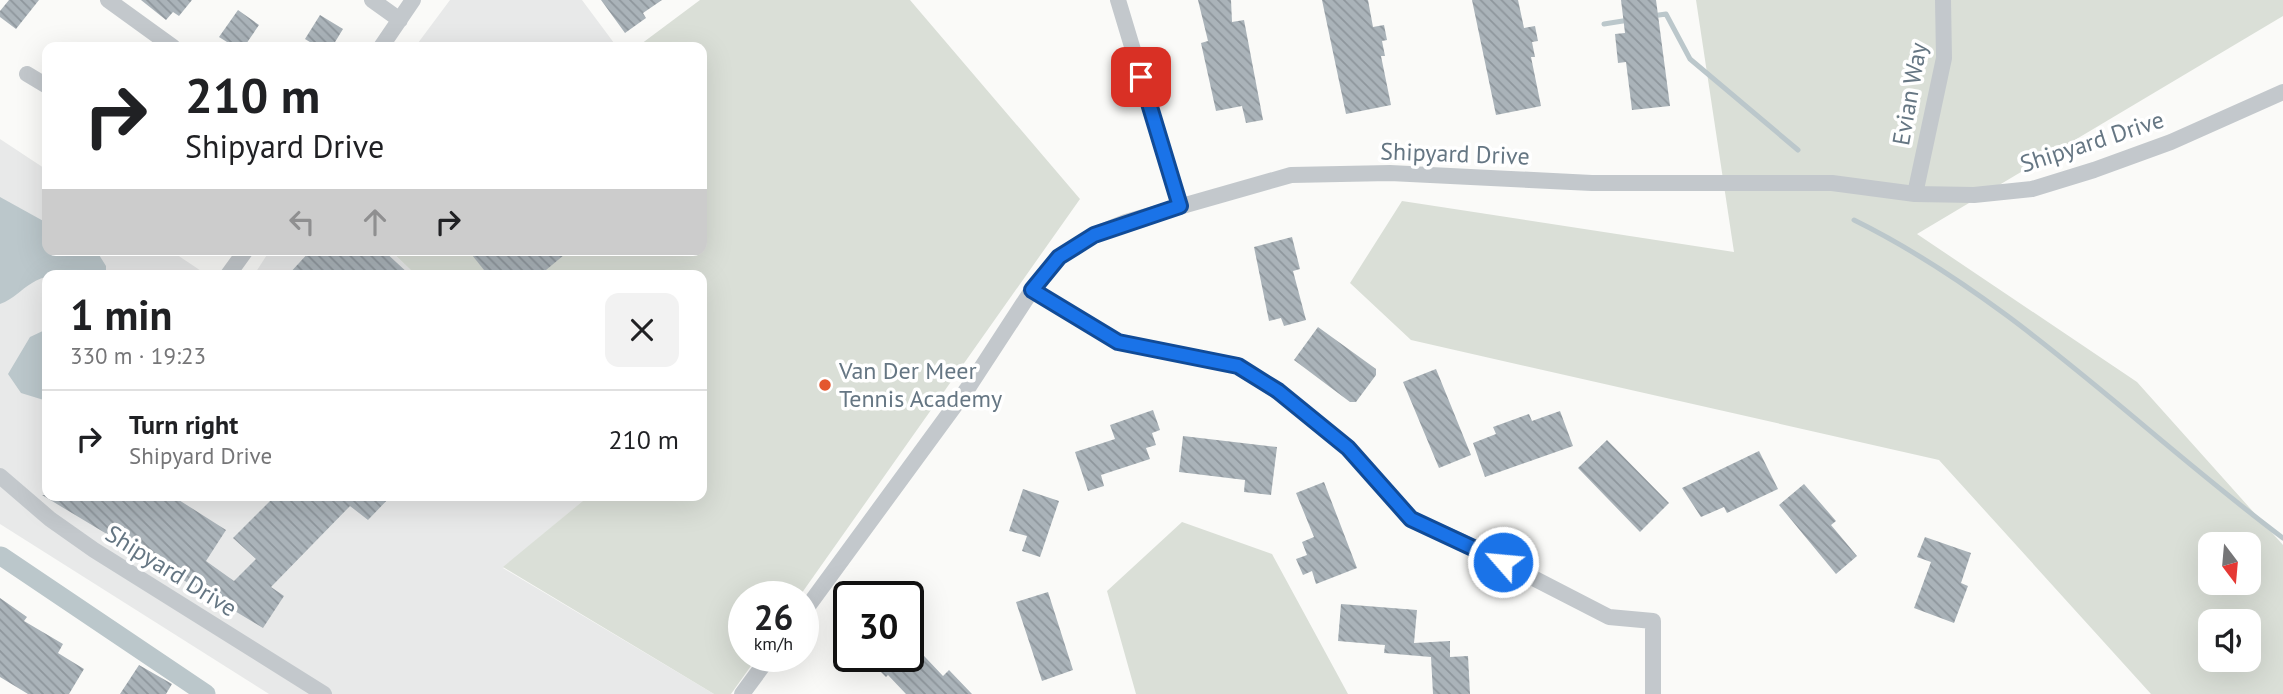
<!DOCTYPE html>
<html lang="en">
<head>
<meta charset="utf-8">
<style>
  body { margin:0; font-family:"PT Sans",sans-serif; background:#f2f2f2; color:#202124; height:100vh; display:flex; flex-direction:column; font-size:26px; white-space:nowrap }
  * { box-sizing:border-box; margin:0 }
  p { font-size:23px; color:#757577 }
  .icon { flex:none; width:38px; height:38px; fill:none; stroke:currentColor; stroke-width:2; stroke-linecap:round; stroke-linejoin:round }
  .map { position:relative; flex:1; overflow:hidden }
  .drawer { position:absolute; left:42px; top:270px; width:665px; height:231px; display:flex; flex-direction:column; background:#fff; border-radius:14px; box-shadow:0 7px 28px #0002 }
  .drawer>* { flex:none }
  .banner { position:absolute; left:42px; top:42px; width:665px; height:214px; border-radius:14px; box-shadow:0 7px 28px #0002; background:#fff; color:#202124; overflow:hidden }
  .needle { width:46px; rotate:164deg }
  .fabs { position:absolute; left:2198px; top:532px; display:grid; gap:14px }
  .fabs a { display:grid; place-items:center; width:63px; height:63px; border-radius:14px; background:#fff; box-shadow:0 7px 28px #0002; font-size:35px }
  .speed { position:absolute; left:728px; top:581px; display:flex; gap:14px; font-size:35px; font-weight:700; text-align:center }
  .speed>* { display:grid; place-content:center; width:91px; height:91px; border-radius:50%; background:#fff; box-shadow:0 7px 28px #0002; line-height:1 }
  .speed small { font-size:18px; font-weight:400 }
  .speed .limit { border:4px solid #111; border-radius:10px; background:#fff; color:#111 }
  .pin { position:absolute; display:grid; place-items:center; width:60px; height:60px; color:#fff; margin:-30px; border-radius:14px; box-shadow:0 4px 10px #0006 }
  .me { position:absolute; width:77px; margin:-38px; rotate:297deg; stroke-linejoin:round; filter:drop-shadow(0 0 5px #0008) }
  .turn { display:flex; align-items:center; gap:24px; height:147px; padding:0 28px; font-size:32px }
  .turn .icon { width:91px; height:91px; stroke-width:2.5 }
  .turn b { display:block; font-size:49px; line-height:60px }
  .lanes { display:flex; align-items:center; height:66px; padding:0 28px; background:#0003; justify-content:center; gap:35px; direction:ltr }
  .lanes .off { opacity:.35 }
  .round { display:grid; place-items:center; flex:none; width:74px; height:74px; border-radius:14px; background:#f2f2f2 }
  .summary { display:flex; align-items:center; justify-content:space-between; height:119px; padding:0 28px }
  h1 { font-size:42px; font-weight:700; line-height:52px }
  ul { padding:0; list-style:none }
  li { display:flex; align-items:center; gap:21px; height:98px; padding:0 28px; border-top:2px solid #e0e0e0 }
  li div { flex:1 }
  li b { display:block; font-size:26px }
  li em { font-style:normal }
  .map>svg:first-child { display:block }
</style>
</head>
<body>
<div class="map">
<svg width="2283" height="694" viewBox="0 0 2283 694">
  <defs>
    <pattern id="building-back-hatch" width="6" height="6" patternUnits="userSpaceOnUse" patternTransform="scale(1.75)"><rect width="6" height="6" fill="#aab3b9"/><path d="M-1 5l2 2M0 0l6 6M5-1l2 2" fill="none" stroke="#8e969c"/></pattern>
  </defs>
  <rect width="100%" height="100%" fill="#fafaf8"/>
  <path fill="#e8e9e9" d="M450,0H582L617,47H415Z
    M0,139L47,170V250H170L207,275H47V495H590L503,568L714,694H269L0,524Z
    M270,250H390L416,275H254Z"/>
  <path fill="#dadfd7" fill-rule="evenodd" d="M700,0H910L1080,199L799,597H744V656H758L731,694H714L503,567L590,495H702V275H416L390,250H702V47H637Z
    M1696,0H2283V16L1917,234L2137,382L2283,545V694H2151L1939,460L1411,340L1350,283L1402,201L1734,252ZM2210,544H2249V583H2210ZM2210,621H2249V660H2210Z
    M1182,522L1272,554L1348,694H1136L1107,591Z"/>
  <path fill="#bbc7cb" d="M0,197L47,223V250H96L106,266V275C81,275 52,270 32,283C20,290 14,299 0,304Z
    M47,329V401L21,393L8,374L30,337Z"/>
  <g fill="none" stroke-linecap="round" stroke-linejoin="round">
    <path stroke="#bbc7cb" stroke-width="5" d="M1652,16L1666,14L1690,59L1798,150
      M1604,24L1629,20
      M1854,220C2014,299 2141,432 2283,538"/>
    <path stroke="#bbc7cb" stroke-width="19" d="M1,556L206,694"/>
  </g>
  <path fill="url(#building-back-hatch)" d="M9,0H39L16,29L0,17V11Z
    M141,0H192L179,16L173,12L166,20Z
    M601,0H662L643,13L646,18L625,33Z
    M1198,0H1231L1232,22L1244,20L1263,120L1246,123L1242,106L1216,111L1201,43L1208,41Z
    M1322,0H1368L1373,27L1384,25L1387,40L1382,41L1385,56H1381L1391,105L1346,114Z
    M1472,0H1518L1524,28L1535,26L1538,41L1532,42L1535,57H1531L1541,106L1496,115Z
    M1621,0H1656L1670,106L1632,110L1626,62L1618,63L1615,34L1625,33Z
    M238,10L259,25L244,47H235L219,37Z
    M320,15L343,29L332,47H318L305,39Z
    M1292,237L1300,269L1293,271L1306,320L1284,326L1281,318L1269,321L1254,247Z
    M311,250H383L410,275H288Z
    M468,250H570L540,275H488Z
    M1318,327L1376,369V375L1356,402H1350L1294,360Z
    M1436,369L1471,455L1439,468L1403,382Z
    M1153,410L1160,430L1152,433L1156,445L1146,448L1150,459L1101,475L1104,486L1088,491L1075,452L1115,439L1110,425Z
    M1560,411L1573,446L1485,477L1473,443L1496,434L1493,427L1529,414L1532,421Z
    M1183,436L1277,447L1271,495L1244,492L1245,480L1179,472Z
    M1607,440L1669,503L1640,532L1578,468Z
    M1759,451L1778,489L1727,513L1724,507L1701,517L1682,488Z
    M1324,482L1357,568L1316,584L1312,571L1303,575L1296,559L1307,555L1302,542L1314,537L1296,493Z
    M1804,484L1836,521L1831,525L1857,556L1836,574L1779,505Z
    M1023,489L1059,501L1040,557L1022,551L1027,536L1009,531Z
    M42,495H171L226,530L206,561L234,581L256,559L233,538L276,495H392L368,520L350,506L271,587L284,596L263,628Z
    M1925,537L1971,553L1961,583L1968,586L1954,623L1914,608L1931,562L1917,557Z
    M1048,592L1073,670L1042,681L1016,602Z
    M0,598L27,617L24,621L63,644L58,653L84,669L69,694H28L0,677Z
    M1341,604L1417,610L1414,643L1450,641V657L1468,656L1470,694H1433L1431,657L1384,653L1385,645L1338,641Z
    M908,639L943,676L949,670L972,694H906L888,675L886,677L876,667L887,656H908Z
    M139,665L172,684L166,694H120Z"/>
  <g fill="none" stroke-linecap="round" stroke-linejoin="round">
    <path stroke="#c3c8cc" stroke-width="16" d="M108,0L173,47
      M372,0L400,20
      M1118,0L1180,206
      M381,47L413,0
      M27,74L47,86
      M1915,194L1944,58L1943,0
      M228,275L246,250
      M1032,290L1118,342L1238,366L1278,391L1348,448L1411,519L1463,542L1609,617L1653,621V694
      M0,476L50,519L94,550L324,694
      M803,613L970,385L1032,290L1059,257L1094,235L1126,222L1291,175L1390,173L1592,183H1832L1915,194L1974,195L2032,189L2094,170L2171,142L2283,92
      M742,694L770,656"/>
  </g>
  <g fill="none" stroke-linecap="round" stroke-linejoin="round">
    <g stroke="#114b97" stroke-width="18">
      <path id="route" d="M1141,77L1180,206L1094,235L1059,257L1032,290L1118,342L1238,366L1278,391L1348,448L1411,519L1503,562"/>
    </g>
    <use href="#route" stroke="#1a73e8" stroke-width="12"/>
  </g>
  <circle fill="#e4572e" stroke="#fff" stroke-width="2.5" cx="825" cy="385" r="7"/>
  <g text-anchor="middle" stroke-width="7" stroke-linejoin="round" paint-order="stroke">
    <g font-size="24" fill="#657683" stroke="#fff">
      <text transform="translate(1910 94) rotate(-80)" y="8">Evian Way</text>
      <text transform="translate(2092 142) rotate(-18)" y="8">Shipyard Drive</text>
      <text transform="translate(1455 154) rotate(2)" y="8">Shipyard Drive</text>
      <text transform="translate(171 571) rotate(32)" y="8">Shipyard Drive</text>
    </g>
    <g font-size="24" fill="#657683" stroke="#fff" text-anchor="start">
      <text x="839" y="379">Van Der Meer<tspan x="839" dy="28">Tennis Academy</tspan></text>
    </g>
  </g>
</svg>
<div class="fabs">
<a><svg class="needle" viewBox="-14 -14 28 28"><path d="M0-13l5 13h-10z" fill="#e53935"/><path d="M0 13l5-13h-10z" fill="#757577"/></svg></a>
<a><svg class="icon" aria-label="sound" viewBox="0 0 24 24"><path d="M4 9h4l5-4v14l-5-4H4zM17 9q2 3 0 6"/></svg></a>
</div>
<div class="speed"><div>26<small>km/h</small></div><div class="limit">30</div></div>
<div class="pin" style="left:1141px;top:77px;background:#d93025"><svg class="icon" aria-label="arrive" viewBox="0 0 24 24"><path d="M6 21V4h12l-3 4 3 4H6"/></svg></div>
<svg class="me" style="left:1503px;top:562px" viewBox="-20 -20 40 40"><circle r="17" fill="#1a73e8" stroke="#fff" stroke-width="3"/><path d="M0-11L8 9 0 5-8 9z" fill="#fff"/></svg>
<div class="banner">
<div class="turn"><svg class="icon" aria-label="right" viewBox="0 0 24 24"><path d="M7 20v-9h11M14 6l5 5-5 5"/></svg><div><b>210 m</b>Shipyard Drive</div></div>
<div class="lanes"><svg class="icon off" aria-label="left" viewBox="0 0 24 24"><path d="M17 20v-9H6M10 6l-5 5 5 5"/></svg><svg class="icon off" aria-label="ahead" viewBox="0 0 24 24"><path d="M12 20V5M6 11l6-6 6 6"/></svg><svg class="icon" aria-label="right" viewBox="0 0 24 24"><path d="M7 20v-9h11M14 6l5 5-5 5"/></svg></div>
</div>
<section class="drawer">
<div class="summary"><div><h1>1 min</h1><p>330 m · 19:23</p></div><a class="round"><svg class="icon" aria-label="close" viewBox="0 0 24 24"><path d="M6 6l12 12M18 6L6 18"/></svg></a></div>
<ul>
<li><svg class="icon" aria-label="right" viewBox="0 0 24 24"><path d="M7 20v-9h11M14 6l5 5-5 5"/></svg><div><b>Turn right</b><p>Shipyard Drive</p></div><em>210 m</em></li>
</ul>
</section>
</div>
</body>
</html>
